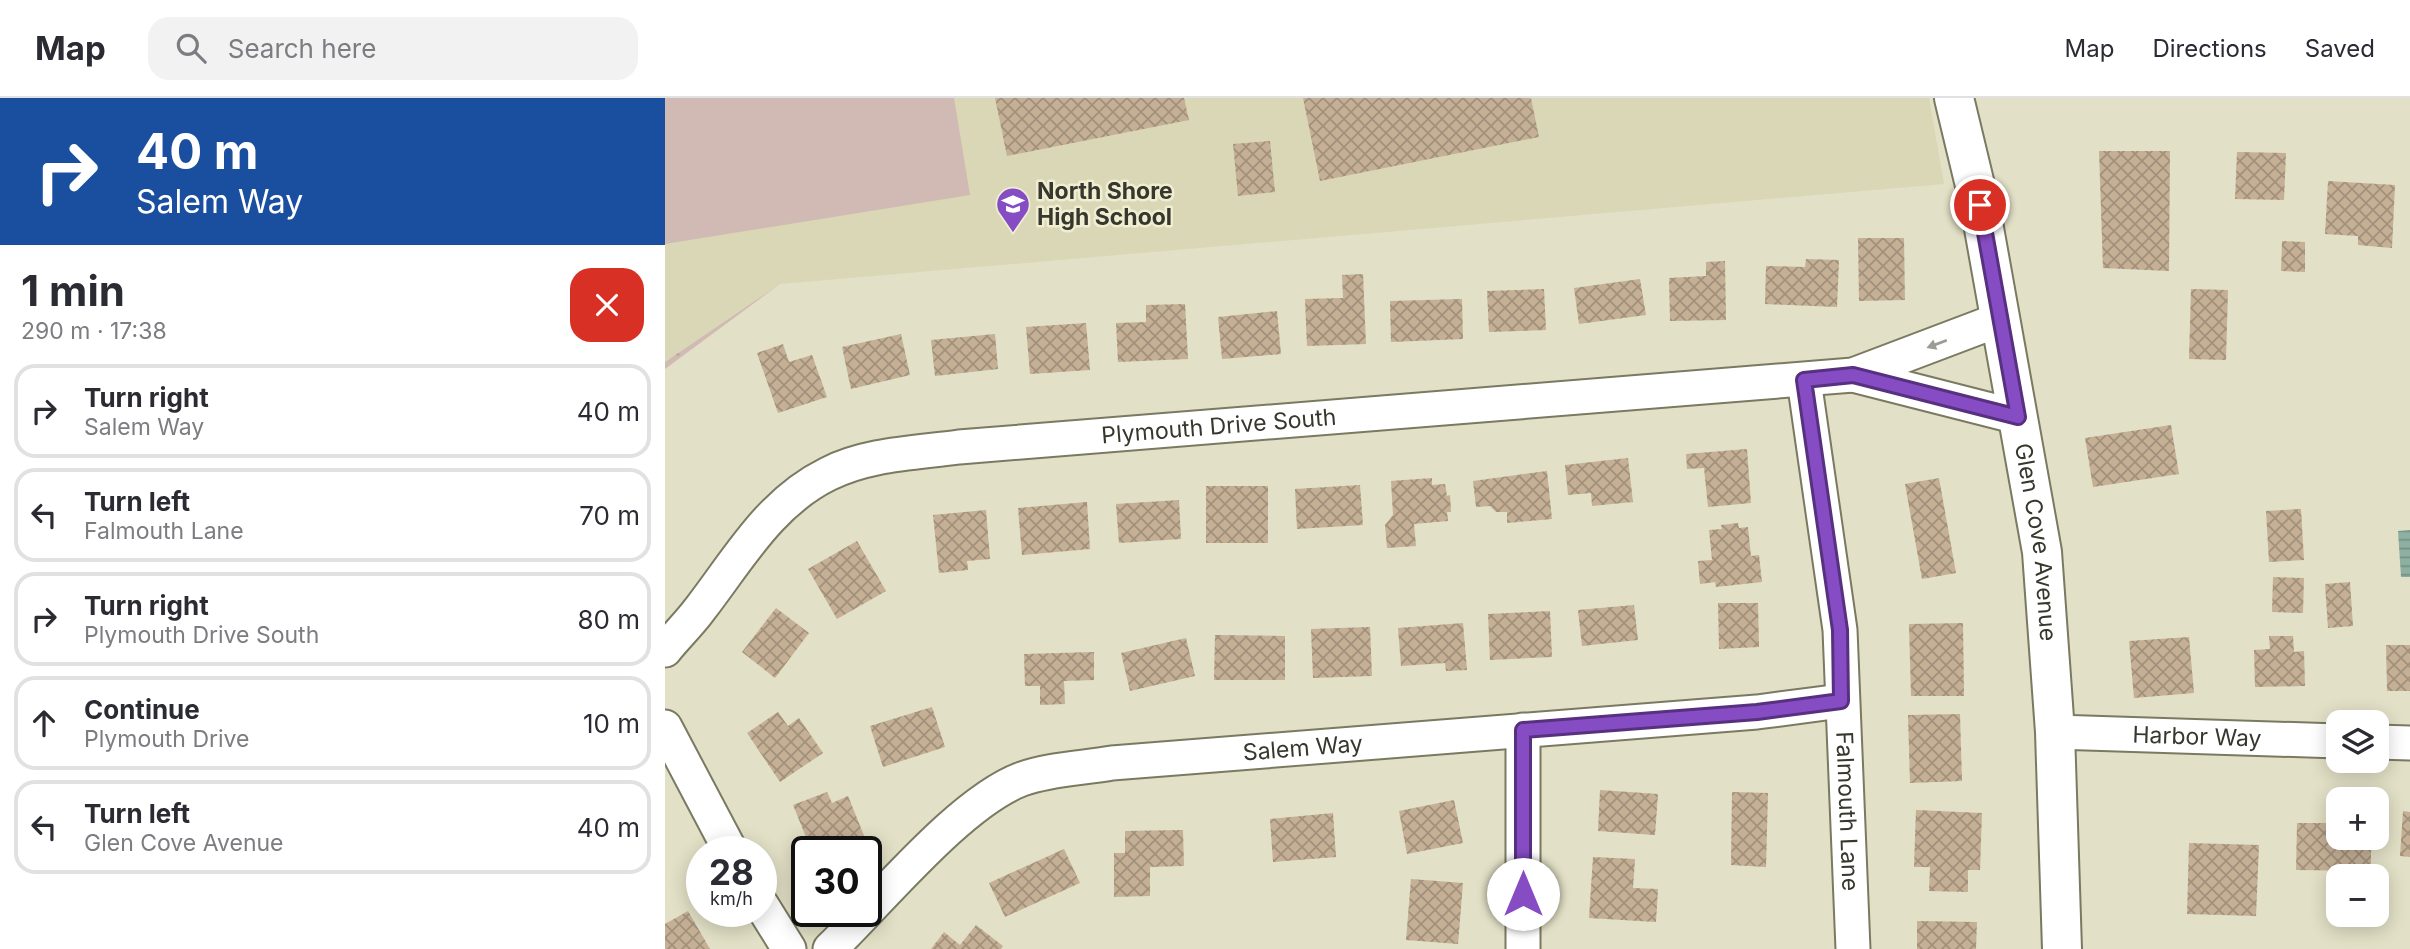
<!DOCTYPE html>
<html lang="en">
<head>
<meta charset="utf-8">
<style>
  body { margin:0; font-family:Inter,sans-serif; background:#f2f2f3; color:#2b2b33; height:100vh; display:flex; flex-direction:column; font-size:26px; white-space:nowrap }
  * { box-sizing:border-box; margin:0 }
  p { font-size:23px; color:#7c7c81 }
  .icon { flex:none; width:38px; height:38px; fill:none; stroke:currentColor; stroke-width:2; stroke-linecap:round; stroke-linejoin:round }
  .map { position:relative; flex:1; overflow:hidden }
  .side { display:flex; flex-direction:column; background:#fff; width:665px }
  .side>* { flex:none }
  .hud { background:#1a4fa0; color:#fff; overflow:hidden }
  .buttons { position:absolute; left:1661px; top:612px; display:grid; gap:14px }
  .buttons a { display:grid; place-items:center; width:63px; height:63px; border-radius:14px; background:#fff; box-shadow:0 4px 18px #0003; font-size:35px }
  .speed { position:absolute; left:21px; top:738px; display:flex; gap:14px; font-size:35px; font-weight:700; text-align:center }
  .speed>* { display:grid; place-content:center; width:91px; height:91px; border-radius:50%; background:#fff; box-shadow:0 4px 18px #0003; line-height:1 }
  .speed small { font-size:18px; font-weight:400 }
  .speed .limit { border:4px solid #111; border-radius:10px; background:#fff; color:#111 }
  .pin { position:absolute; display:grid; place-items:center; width:60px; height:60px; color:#fff; margin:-30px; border:4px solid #fff; border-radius:50%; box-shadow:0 2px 7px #0007 }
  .me { position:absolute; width:77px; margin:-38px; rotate:0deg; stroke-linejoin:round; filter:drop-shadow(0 0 5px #0008) }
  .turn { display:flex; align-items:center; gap:24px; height:147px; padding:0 21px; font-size:32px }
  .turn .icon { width:91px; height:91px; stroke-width:2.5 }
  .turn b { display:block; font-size:49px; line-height:60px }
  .round { display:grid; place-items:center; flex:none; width:74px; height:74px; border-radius:21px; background:#f2f2f3 }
  .headline { display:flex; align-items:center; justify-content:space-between; height:119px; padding:0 21px }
  h1 { font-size:42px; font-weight:700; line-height:52px }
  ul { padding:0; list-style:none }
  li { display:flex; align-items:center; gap:21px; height:94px; margin:0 14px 10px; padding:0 7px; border:4px solid #e1e1e2; border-radius:21px }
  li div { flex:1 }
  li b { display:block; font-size:26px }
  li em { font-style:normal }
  header { display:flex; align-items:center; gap:42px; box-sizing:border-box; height:98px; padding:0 35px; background:#fff; border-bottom:2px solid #e1e1e2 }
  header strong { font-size:33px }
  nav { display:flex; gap:38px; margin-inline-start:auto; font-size:24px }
  .search { width:490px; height:63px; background:#f2f2f3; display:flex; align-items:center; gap:18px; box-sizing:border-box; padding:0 24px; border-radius:21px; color:#7c7c81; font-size:26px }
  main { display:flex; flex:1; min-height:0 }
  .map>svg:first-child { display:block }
</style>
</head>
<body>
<header>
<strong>Map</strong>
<div class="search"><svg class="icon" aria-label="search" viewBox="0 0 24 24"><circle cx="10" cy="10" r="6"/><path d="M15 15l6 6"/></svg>Search here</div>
<nav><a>Map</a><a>Directions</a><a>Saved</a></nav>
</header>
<main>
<section class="side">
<div class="hud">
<div class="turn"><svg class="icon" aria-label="right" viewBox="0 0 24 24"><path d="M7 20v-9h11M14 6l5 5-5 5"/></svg><div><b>40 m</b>Salem Way</div></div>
</div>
<div class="headline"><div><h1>1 min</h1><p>290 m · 17:38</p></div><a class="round" style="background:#d93025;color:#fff"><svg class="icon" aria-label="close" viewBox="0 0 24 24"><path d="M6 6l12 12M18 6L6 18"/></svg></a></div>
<ul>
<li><svg class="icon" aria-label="right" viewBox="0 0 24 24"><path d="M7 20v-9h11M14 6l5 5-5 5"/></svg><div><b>Turn right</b><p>Salem Way</p></div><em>40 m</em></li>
<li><svg class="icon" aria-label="left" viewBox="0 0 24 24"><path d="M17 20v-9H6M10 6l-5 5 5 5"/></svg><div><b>Turn left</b><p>Falmouth Lane</p></div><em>70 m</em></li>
<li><svg class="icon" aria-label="right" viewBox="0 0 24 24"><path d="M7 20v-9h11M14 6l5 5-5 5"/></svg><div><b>Turn right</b><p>Plymouth Drive South</p></div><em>80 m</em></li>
<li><svg class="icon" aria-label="ahead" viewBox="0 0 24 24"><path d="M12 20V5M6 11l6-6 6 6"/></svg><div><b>Continue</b><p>Plymouth Drive</p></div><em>10 m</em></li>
<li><svg class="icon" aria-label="left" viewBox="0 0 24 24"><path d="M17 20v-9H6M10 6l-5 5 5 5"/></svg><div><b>Turn left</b><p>Glen Cove Avenue</p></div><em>40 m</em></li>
</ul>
</section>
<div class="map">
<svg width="1745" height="851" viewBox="0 0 1745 851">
  <defs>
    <pattern id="forest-firs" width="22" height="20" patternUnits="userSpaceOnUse" patternTransform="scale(1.75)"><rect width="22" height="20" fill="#d0bab3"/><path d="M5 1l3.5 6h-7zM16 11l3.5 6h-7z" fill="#b3a09a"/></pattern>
    <pattern id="water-rules" width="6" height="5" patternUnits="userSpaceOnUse" patternTransform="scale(1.75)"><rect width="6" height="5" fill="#8eb0a2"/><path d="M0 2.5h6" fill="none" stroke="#759084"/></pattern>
    <pattern id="building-cross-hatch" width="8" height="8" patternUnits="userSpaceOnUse" patternTransform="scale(1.75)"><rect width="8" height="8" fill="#c5b096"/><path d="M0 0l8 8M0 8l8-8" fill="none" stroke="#a1907b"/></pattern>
  </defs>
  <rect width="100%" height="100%" fill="#e2e0c6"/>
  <path fill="#d9d7b5" d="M0,0H1264L1279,86L115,186L0,264Z"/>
  <path fill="url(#forest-firs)" d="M115,186L0,271V264Z"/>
  <path fill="#d0bab3" d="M0,0H289L305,97L0,146Z"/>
  <path fill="url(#water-rules)" d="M1745,432V479H1736L1733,433Z"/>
  <path fill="url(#building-cross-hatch)" d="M330,0H519L524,22L342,58Z
    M638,0H866L874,39L655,83Z
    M605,43L610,94L573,98L568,46Z
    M1434,53H1505L1504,173L1438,170Z
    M1572,54L1621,55L1619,102L1570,101Z
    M1663,83L1730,87L1727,150L1693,147V138L1660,136Z
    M1193,140H1239L1240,202L1194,203Z
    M1617,143L1640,144V174L1616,173Z
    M1141,161L1174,162L1172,209L1100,206L1101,168L1140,169Z
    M1060,163L1061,222L1005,223L1004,180L1041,178V164Z
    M698,176L701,246L642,248L640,201L678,200L677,177Z
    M975,181L981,217L914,226L909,190Z
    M879,191L881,232L824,234L822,193Z
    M1526,191L1563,192L1561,262L1524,261Z
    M797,201L798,241L726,244L725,203Z
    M520,206L523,261L453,264L451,225L481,224V207Z
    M612,213L616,256L557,261L553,219Z
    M421,225L425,272L365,276L361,229Z
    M236,236L245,277L186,291L177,249Z
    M330,236L333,271L270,278L266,242Z
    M118,246L124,264L147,257L162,299L113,315L92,255Z
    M1506,327L1514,376L1428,389L1420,340Z
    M1082,351L1086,405L1043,409L1039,370L1022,371L1021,356Z
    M963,360L968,404L927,408L926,395L903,397L900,367Z
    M882,373L887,421L842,425V414H831L825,408L811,409L808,383Z
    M767,380V387L780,386L782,398L785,397L786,414H782L783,423L749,426L751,448L722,450L720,427L728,417L726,383Z
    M1274,380L1291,475L1257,481L1240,386Z
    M695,387L698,427L632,431L630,391Z
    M541,388H603V445H541Z
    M514,402L516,441L454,445L451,406Z
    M422,404L425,451L357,457L353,410Z
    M1636,411L1639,462L1604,464L1601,413Z
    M321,412L325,461L302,463L303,472L274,475L268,417Z
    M1073,425L1074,430L1083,429L1086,458L1094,457L1097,484L1051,489L1050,484L1035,486L1033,463L1047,462L1044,432L1057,431L1056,427Z
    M192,443L221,493L172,521L143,471Z
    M1608,479L1639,480L1638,515L1607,514Z
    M1685,484L1688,528L1663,530L1660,486Z
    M1053,505H1093L1094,549L1054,551Z
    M969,507L973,542L917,548L913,512Z
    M111,510L144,535L110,580L77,554Z
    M885,513L887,559L825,562L823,516Z
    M798,525L802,572L781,573L780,565L736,568L733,530Z
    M1298,525L1299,598H1246L1244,526Z
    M705,529L707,578L648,580L646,531Z
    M550,537L620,538V582H549Z
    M1604,538H1628L1629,554L1639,553L1640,588L1590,589L1589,552L1605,551Z
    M1524,539L1529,595L1469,600L1464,543Z
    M521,540L530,578L465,593L456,555Z
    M1721,547H1745V593H1722Z
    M429,554V582L399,583L400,606L375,607V588H360L359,556Z
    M267,609L280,649L218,669L205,628Z
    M113,614L123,628L134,620L158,655L115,684L82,635Z
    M1295,616L1297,683L1245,685L1243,617Z
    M935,692L993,696L990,737L933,733Z
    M162,694L167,705L183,698L200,740L165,754H147L128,707Z
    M1067,694L1103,695L1101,769L1066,767Z
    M789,702L798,745L742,756L734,713Z
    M1251,712L1317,715L1315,772H1303V794L1264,793L1265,769H1249Z
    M1738,713L1745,714V759L1735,758Z
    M668,715L671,759L608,764L605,721Z
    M1632,725H1673V740H1706V773L1631,772Z
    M518,732L519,768L485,769V798L449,799V755H460V733Z
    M1524,745L1594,747L1591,818L1522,816Z
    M399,751L415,785L340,819L324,785Z
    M928,759L970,761L968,790L993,791L991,824L924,820Z
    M746,781L798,785L793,846L741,842Z
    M23,813L45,851H0V826Z
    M1252,823L1312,824L1311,851H1252Z
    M311,827L338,848L336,851H266L279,834L295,847Z"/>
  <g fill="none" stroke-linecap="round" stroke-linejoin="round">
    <g stroke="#7a7961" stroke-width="37">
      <g id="minor">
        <path d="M1188,277L1353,319"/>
        <path id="s1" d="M1139,282L1175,532L1188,851"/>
        <path id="s2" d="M0,552C11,538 24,526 35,511C73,462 104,405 163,376C202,356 250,355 294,349L1188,277L1336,221"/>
        <path d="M0,629L66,754"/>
        <path d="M858,632V851"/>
        <path id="s3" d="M1390,634L1673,643"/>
        <path d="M1712,644L1745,645"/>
        <path d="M96,806L124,851"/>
        <path id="s4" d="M165,851C215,803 295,704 357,681C384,671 419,670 447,665L1092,614L1176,603"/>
      </g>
    </g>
    <g stroke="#7a7961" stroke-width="42">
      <g id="secondary">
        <path id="s5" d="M1289,0L1315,108L1377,454L1390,634L1397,851"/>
      </g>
    </g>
    <use href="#minor" stroke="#fff" stroke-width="33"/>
    <use href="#secondary" stroke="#fff" stroke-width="38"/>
  </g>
  <defs><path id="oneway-solid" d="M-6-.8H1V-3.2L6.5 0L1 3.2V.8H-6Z" transform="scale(1.75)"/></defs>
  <use fill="#9c9b96" href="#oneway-solid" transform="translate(1272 246) rotate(159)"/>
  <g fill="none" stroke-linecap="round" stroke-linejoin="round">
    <g stroke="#57317f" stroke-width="18">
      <path id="route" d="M858,796V632L1092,614L1176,603L1175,532L1139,282L1188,277L1353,319L1315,107"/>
    </g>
    <use href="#route" stroke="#864cc3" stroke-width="12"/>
  </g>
  <defs>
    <g id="school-pin" transform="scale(1.75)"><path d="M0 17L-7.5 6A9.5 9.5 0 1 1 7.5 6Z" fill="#864cc3" stroke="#efeed3"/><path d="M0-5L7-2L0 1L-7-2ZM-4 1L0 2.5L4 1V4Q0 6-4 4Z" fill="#fff"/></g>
  </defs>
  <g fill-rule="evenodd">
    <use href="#school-pin" x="348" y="106"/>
  </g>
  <g text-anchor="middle" stroke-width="5" stroke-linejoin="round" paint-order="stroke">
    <g font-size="23" font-weight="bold" fill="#38372d" stroke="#efeed3" text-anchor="start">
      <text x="372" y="101">North Shore<tspan x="372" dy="26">High School</tspan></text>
    </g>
    <g font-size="23" fill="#38372d" stroke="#efeed3">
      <text dy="8" stroke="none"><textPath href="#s2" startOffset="637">Plymouth Drive South</textPath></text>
      <text dy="8" stroke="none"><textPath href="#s5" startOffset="452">Glen Cove Avenue</textPath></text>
      <text dy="8" stroke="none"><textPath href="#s3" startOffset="142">Harbor Way</textPath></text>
      <text dy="8" stroke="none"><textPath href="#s4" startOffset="541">Salem Way</textPath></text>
      <text dy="8" stroke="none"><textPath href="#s1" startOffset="434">Falmouth Lane</textPath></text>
    </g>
  </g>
</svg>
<div class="buttons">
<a><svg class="icon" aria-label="layers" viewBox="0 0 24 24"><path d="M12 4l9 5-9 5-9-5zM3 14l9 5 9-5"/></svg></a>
<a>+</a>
<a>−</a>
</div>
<div class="speed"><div>28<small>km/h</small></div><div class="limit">30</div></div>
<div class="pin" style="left:1315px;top:107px;background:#d93025"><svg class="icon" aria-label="arrive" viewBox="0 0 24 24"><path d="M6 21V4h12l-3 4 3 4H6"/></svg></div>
<svg class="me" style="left:858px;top:796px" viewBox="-20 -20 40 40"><circle r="19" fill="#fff"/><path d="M0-13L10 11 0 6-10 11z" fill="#864cc3"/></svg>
</div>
</main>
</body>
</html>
